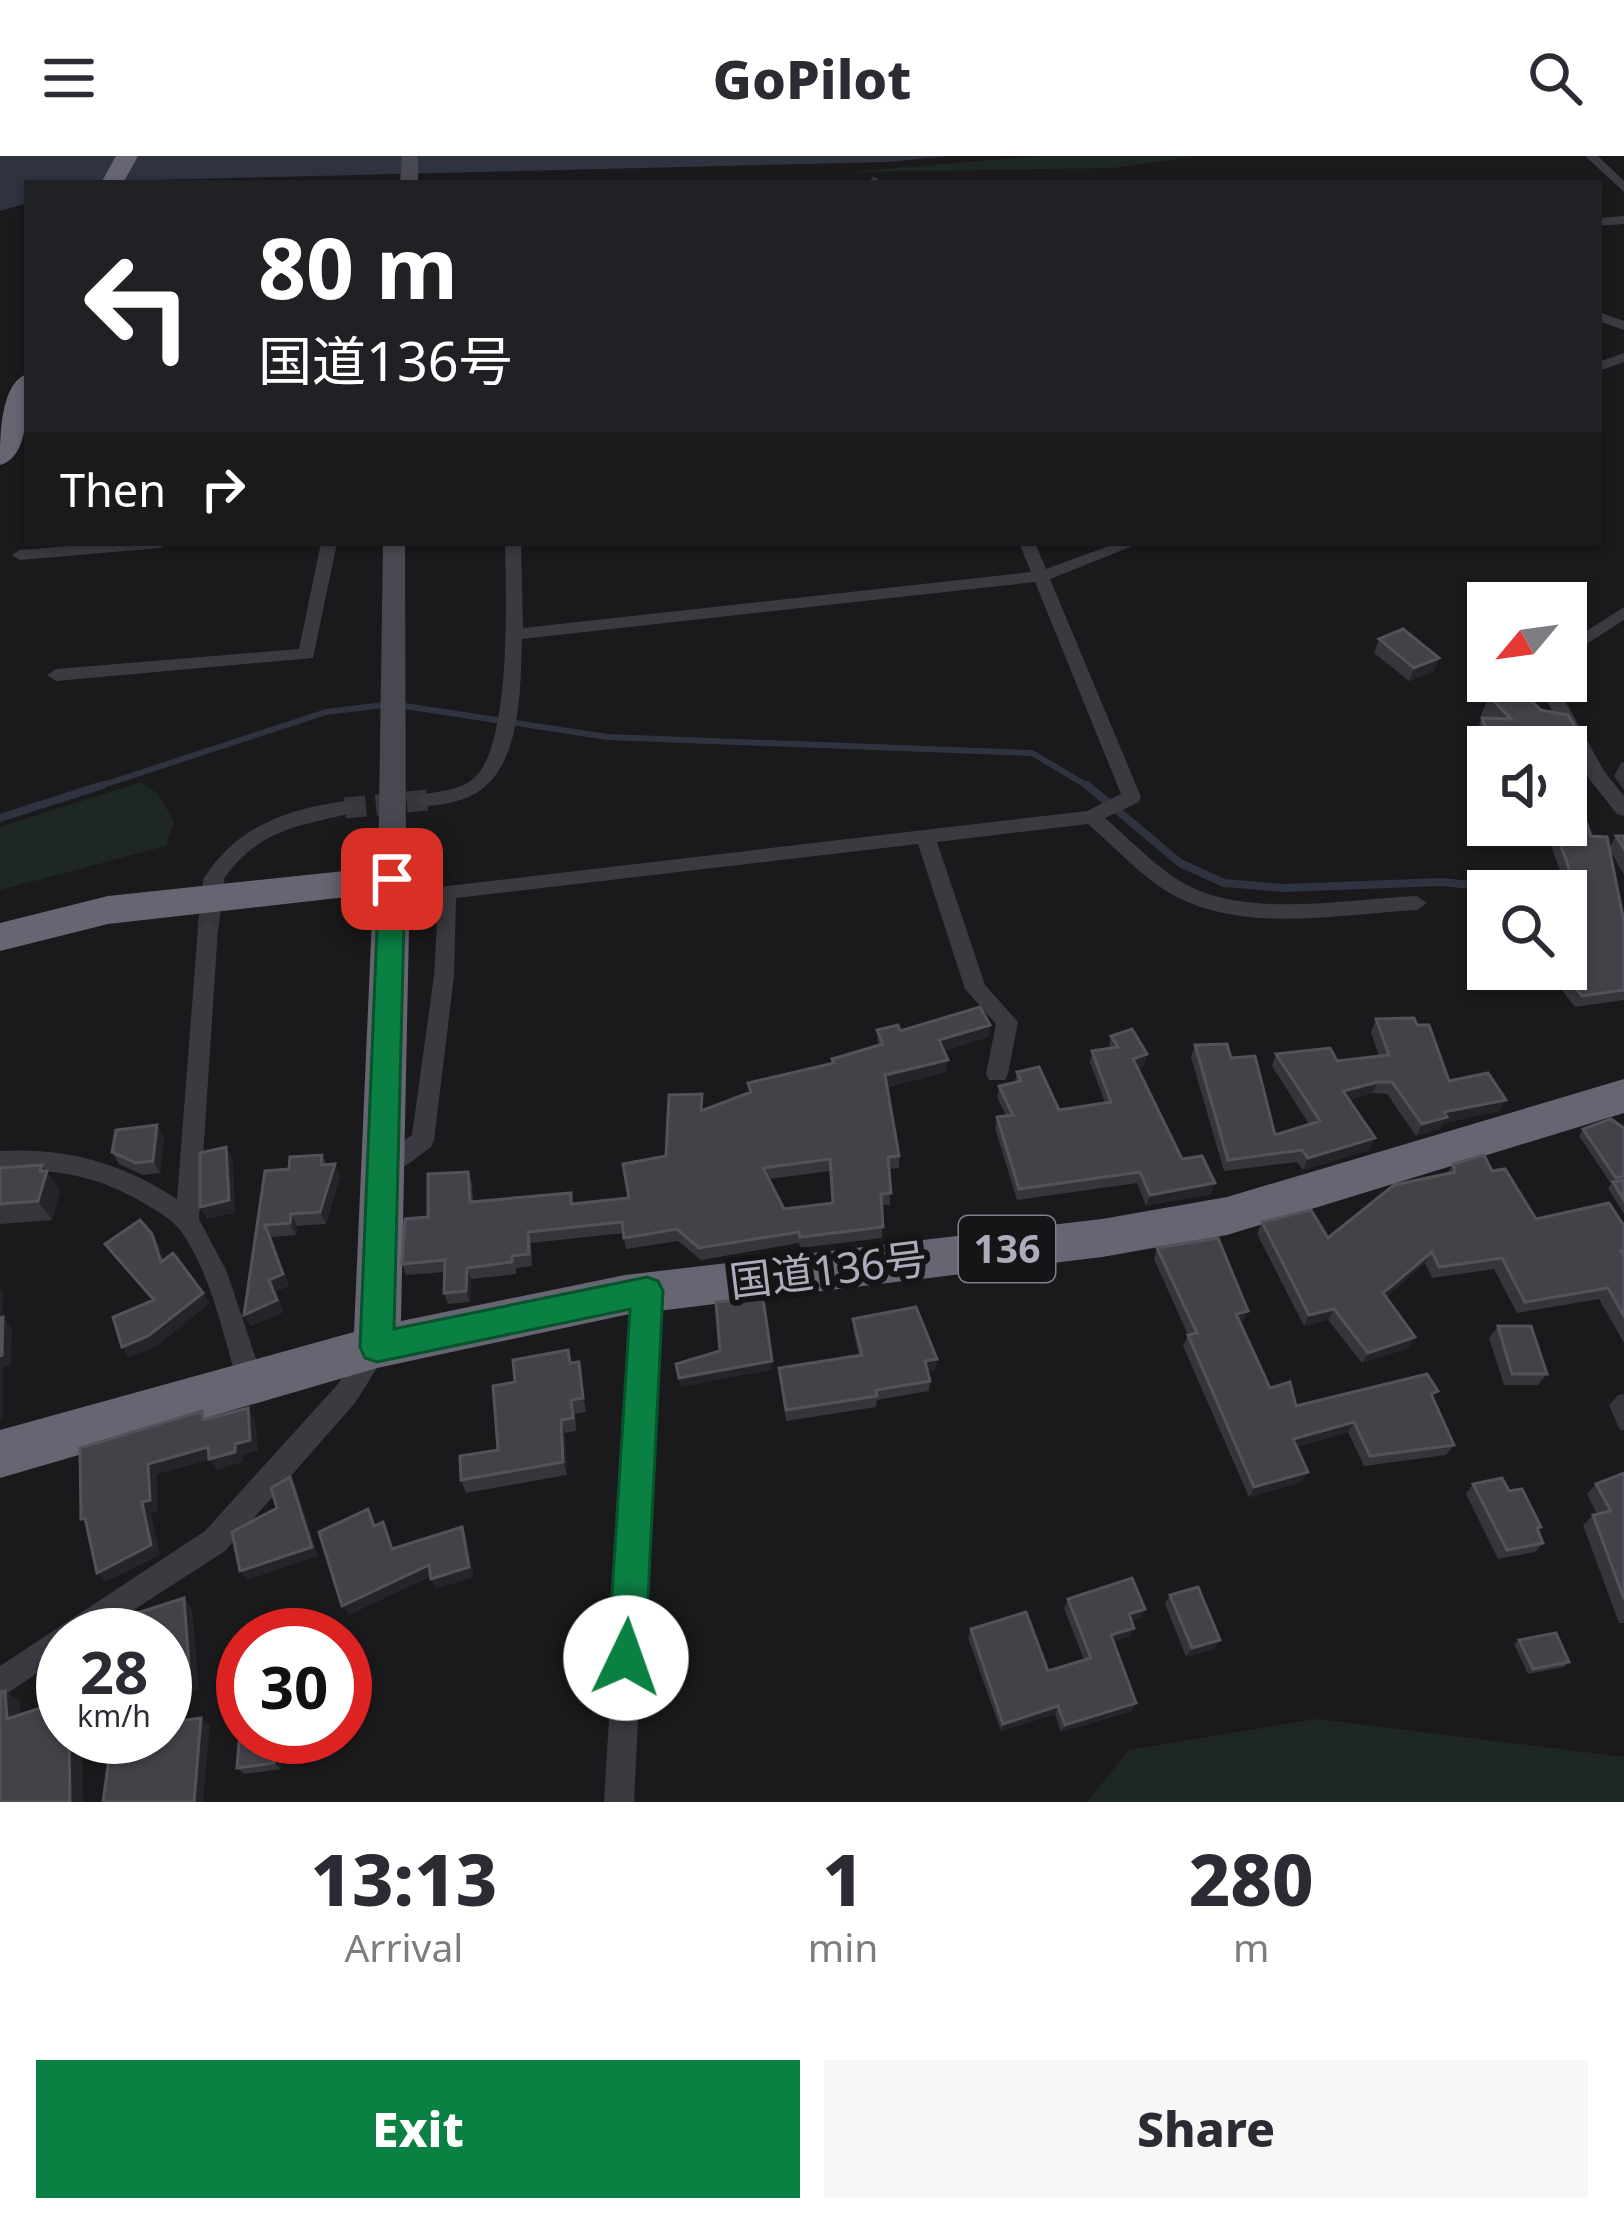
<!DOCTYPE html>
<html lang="en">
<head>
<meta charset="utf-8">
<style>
  body { margin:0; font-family:"Noto Sans","Noto Sans JP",sans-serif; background:#f7f7f7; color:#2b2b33; height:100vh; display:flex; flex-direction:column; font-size:45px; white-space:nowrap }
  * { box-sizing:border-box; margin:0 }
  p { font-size:39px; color:#7c7c81 }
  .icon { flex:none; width:66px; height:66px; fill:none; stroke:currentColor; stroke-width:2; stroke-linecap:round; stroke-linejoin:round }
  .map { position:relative; height:1646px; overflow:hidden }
  .panel { display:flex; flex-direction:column; background:#fff; flex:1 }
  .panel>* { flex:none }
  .guide { position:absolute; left:24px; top:24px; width:1578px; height:366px; border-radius:0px; box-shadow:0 3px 9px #0004; background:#202124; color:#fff; overflow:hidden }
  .needle { width:78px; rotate:241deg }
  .fabs { position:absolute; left:1467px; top:426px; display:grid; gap:24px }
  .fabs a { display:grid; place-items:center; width:120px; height:120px; border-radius:0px; background:#fff; box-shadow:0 3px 9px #0004; font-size:60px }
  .speed { position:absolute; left:36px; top:1452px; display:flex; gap:24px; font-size:60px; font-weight:700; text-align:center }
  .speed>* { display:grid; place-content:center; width:156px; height:156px; border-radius:50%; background:#fff; box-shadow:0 3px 9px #0004; line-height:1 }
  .speed small { font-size:30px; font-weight:400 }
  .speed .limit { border:18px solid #d22; background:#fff; color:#111 }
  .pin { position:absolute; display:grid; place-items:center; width:102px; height:102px; color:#fff; margin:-51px; border-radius:24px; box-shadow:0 6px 18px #0006 }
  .me { position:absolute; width:132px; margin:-66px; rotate:3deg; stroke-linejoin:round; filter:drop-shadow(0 0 9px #0008) }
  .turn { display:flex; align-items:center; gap:42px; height:252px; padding:0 36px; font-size:54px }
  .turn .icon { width:156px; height:156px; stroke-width:2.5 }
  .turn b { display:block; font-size:84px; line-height:102px }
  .then { display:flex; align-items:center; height:114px; padding:0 36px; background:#0003; gap:24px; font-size:45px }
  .eta { display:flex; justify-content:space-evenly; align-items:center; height:204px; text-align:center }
  .eta b { font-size:72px; font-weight:800; line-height:84px }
  .action { display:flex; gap:24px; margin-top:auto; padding:24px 36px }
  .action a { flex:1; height:138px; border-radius:0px; background:#0b8043; color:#fff; font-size:48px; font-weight:800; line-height:138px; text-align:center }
  .action a+a { background:#f7f7f7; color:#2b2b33 }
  header { display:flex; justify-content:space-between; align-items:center; height:156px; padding:0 36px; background:#fff; font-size:54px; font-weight:800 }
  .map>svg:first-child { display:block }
</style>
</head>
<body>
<header><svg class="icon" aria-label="menu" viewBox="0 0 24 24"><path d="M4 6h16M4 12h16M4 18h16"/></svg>GoPilot<svg class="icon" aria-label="search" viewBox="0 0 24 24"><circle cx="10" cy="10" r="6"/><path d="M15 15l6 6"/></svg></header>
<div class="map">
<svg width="1624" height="1646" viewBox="0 0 1624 1646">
  <rect width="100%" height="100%" fill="#1a191c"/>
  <path fill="#1f2722" d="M1037,0H1199L1113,12L851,16Z
    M141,626L157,637L174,665L166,690L0,734V671Z
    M1317,1563L1624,1601V1646H1087L1129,1594Z"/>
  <path fill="#2f3340" d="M0,0H949L887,6L27,27V47L0,55Z"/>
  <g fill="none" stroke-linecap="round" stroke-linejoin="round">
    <path stroke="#2f3340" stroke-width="6" d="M94,632L326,556L392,548L607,581L1032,597L1091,632"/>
    <path stroke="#2f3340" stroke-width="8" d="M1087,629L1180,707L1224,727L1283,732L1441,726L1533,735
      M0,662L103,629"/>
    <path stroke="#37363c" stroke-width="21" stroke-dasharray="21 10" stroke-linecap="butt" d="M345,652L427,644
      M208,772L214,722"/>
    <path fill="#3b3a41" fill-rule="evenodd" d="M1585,0H1598L1624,25V36Z
      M873,21L877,22L880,27H868Z
      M1624,60V68L1599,70V62Z
      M1599,156L1624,165V174L1599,165Z
      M1624,197V206L1599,215V206Z
      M104,387H168L160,392L20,404L12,399L20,394Z
      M321,387H337L313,502L56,525L47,519L56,513L299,493Z
      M505,387H521L523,472L1031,416L1019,387H1035L1046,413L1117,387H1140L1050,423L1141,641L1139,646L1105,662C1133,686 1160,716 1193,732C1255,761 1350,743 1417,740L1427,747L1417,754C1340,758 1247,778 1175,740C1142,722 1116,692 1088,668L937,686L985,829L1018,866L1008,918L1005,924H989L986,918L996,868L965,833L918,688L456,742L454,820L434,984L431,991C416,1001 395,1023 376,1017L372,1010L376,1003L412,979L434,820L439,731L1087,655L1121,638L1035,426L522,483C520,537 523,628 457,645C445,648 433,651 420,649L418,644L420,639C438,635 459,635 473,623C512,591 506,437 505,387Z
      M1624,451V464L1566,501V488Z
      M1536,525H1554L1604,615L1624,640V660L1617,658L1590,624Z
      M345,645L352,647L355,652L352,657C294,671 257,674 221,727H207L204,722C236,671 287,653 345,645Z
      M208,764L218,772L199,1063L227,1116L263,1224L259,1232L250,1236L241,1232L237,1224C222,1175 211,1118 181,1075C174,1066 162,1058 152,1052C104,1021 56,1011 0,1015V995C66,991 122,1007 177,1043L198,772Z
      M647,1124L656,1127L659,1135L634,1646H604L635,1135L638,1127Z
      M376,1181L385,1185L389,1193L355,1247L225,1395L95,1479H63V1500L0,1542V1510L205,1375L337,1229L367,1185Z"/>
    <path fill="#484851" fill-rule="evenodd" d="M402,0H418V27H400Z
      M383,387H405L406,723L392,733L378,723Z"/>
    <path fill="#666672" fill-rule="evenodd" d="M116,0H138L123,27H101Z
      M27,218C27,244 31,301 0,309C0,283 0,227 27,218Z
      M392,710L405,714L410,723L401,1165L625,1119L1102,1063L1227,1041L1624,923V957L1227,1079L1102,1101L625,1159L377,1212L0,1322V1274L354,1176L373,738L108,768L0,795V767L108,740Z"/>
  </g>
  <path fill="#36353a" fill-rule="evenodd" d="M1379,483L1434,515L1409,525L1374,497Z
    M1489,540L1541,554L1580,579L1571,598H1566V591H1488V610L1484,609L1474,581L1482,562H1484L1481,559Z
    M1624,606V634L1614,620L1621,607Z
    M1549,669H1566L1591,680L1609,692L1616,680H1624V719L1610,694L1624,766V844L1575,851L1546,813H1566L1568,760L1566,735H1564L1562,720L1546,676Z
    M1376,863L1417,869L1449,925L1506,944L1499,955L1444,967L1440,973L1416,980L1387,938L1372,937L1349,944L1369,994L1303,1014L1297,1006L1224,1015L1191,901L1195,889L1231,902L1275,979L1309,968L1272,910L1276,898L1337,905L1379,900L1371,876Z
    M990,869L988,881L944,895L946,916L887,931L899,1000V1012L889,1013L890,1049H882V1082L800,1092L799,1087L701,1104L678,1085L626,1093L623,1077L531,1087L532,1110L516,1112V1118L471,1123L470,1146L448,1148L444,1137L445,1116L406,1119L402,1108L428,1061L468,1016L472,1027L473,1046L571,1037L573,1048L629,1042L703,954L749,936L748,927L832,908V903L878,890L877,874ZM830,1015L832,1047L784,1053L769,1023Z
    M1111,880L1144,910L1137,912L1182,1003L1215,1027L1211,1038L1146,1050L1137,1027L1017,1044L995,972L997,961L1006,960L997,941L999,930L1015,926L1017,916L1059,954L1105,947L1090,906L1092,895L1109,892Z
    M1624,972V1058L1608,1032L1611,1028L1579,980L1583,973Z
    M164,981L160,1017L143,1019L119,1008L112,996Z
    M322,999L327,1009L340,1021L326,1068L297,1070L296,1079L271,1081L289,1130L276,1135L283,1156L251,1170L244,1159L265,1015L289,1013Z
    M1453,1008L1492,1015L1536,1063L1624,1070V1187L1599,1143L1517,1157L1494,1113L1432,1122L1425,1107L1386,1141L1415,1181L1408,1192L1362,1207L1328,1164L1304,1170L1257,1078L1262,1066L1328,1082L1447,1018Z
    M42,1009L60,1034L52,1064L0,1068V1012Z
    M1157,1092L1248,1155L1243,1166L1240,1167L1270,1232L1296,1250L1433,1242L1454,1289L1446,1299L1364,1310L1348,1276L1296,1291L1308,1316L1302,1326L1249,1341L1183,1190L1188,1179L1154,1103Z
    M853,1163L936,1214L928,1215L930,1225L929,1235L877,1244L876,1251L786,1265L779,1212L859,1200L853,1173Z
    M1498,1170L1547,1218L1538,1229H1504L1489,1182Z
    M579,1206L586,1256L575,1258L576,1275L565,1277L567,1319L466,1337L461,1324L498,1294L515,1226Z
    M1624,1238V1274H1620L1609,1249L1618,1239Z
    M1624,1317V1467H1619L1583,1369L1593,1359L1597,1358L1587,1338L1596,1328Z
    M1473,1328L1509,1335L1541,1371L1538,1374L1543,1387L1535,1396L1498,1403L1466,1338Z
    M1170,1439L1220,1484L1215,1493L1186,1501L1165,1448Z
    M1068,1443L1141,1462L1131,1465L1134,1472L1130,1480L1113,1486L1132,1555L1061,1576L1055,1558L1001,1575L968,1482L971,1473L1048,1515L1084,1504L1064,1452Z
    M1519,1484L1569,1506L1564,1511L1528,1518L1514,1488Z
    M251,1581L281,1613L244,1618L237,1612Z"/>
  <path fill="#252428" d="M1439,502L1434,515L1409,525L1414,512Z
    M990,869L988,881L938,897L939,884Z
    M1147,898L1144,910L1130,914L1133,903Z
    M948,904L946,916L884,931L885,919Z
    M1378,926L1372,937L1338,947L1343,935Z
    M1506,944L1499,955L1444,967L1440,973L1416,980L1422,968L1444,956Z
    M157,969L164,981L160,1017L153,1005Z
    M1375,982L1369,994L1303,1014L1308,1002Z
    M226,991L233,1004L235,1057L207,1063L200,1051Z
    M335,1008L340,1021L326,1068L320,1056Z
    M42,1009L60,1034L52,1064L38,1045Z
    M1215,1027L1211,1038L1146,1050L1150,1039Z
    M291,1058L297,1070L296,1079L290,1067Z
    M265,1069L289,1130L276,1135L283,1156L251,1170L244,1159L269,1124Z
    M152,1078L159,1089L168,1117L161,1106Z
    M1432,1096L1425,1107L1377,1148L1383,1137Z
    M467,1112L471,1123L470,1146L466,1135Z
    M0,1132L3,1136L2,1175L0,1173Z
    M203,1137L210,1147L156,1191L129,1202L122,1191Z
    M1334,1153L1328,1164L1304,1170L1309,1159Z
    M1248,1155L1243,1166L1231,1169L1236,1158Z
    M3,1161L12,1172L11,1209L3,1211V1261L0,1266V1200Z
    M1415,1181L1408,1192L1362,1207L1368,1197Z
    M937,1203L936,1214L924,1216L925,1205Z
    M772,1205V1214L680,1231L679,1222Z
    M579,1206L582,1220L586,1256L583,1242Z
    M248,1252L255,1263L258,1295L242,1299L243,1306L217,1314L209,1304L157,1318L158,1355L151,1357L160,1399L106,1426L97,1417L142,1346L148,1308L208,1291L235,1288Z
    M561,1264L565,1277L567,1319L563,1306Z
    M1354,1266L1348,1276L1287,1293L1293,1283Z
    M1308,1316L1302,1326L1249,1341L1254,1331Z
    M290,1321L296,1330L318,1400L247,1424L240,1415L312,1391Z
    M462,1371L467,1381L474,1421L436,1433L431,1423Z
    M429,1409L434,1419L349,1459L342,1450Z
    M184,1442L192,1452L199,1533L165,1544V1532Z
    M1145,1453L1141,1462L1125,1467L1129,1458Z
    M298,1466L304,1474V1479H297Z
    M1134,1472L1130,1480L1107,1488L1111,1479Z
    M1220,1484L1215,1493L1186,1501L1192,1492Z
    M5,1535L20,1545L21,1574L7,1563Z
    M56,1547L63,1553V1578Z
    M1136,1547L1132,1555L1061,1576L1065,1569Z
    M1058,1550L1055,1558L1001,1575L1003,1568Z
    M201,1562L210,1570L203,1646H194Z
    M67,1581H75L82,1588L83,1646H70Z
    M276,1581H284L281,1613L274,1607Z"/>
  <path fill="#434248" stroke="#53525a" stroke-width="3" fill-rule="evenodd" d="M1403,473L1439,502L1414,512L1379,483Z
    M1519,533L1541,554L1568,559L1580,579L1548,578L1554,591H1492L1482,562L1511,563L1489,540Z
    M1566,665L1586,666L1591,680L1607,681L1624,766V834L1582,840L1561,813H1566V760L1576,761L1568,709L1553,669H1566Z
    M1616,680H1624V693Z
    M980,851L990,869L939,884L948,904L885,919L899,1000L888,1001L891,1037L881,1038L883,1071L800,1081L799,1076L699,1092L677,1073L624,1082L622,1066L528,1076L529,1098L512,1100V1106L467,1112L466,1135L444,1137L445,1104L402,1108L405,1063L428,1061V1018L468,1016L470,1046L571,1037V1048L629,1042L623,1008L666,1000L669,939L702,938L701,955L751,936L748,927L834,907L832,903L883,888L877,874L898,869L900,875ZM830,1003L833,1047L784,1053L763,1012Z
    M1414,862L1417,869H1429L1449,925L1488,917L1506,944L1444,956L1447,961L1422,968L1392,926H1378L1343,935L1375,982L1308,1002L1302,994L1228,1004L1195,889L1227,888L1231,902L1255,900L1275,979L1320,965L1276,898L1330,892L1337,905L1389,899L1376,863Z
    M1132,873L1147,898L1133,903L1182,1003L1202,1000L1215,1027L1150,1039L1140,1016L1019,1033L997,961L1013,959L999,930L1021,925L1017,916L1039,911L1059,954L1111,946L1092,895L1118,891L1111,880Z
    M1611,963L1624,972V1020L1616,1022L1583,973Z
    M157,969L153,1005L136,1007L112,996L116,974Z
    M226,991L229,1044L200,1051V997Z
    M322,999L321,1009L335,1008L320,1056L291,1058L290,1067L265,1069L283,1118L269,1124L277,1144L244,1159L265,1015L289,1013L290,1001Z
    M1484,999L1492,1015L1505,1013L1536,1063L1609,1047L1624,1070V1095H1621L1624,1100V1160L1608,1132L1525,1146L1502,1102L1439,1111L1432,1096L1383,1137L1415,1181L1368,1197L1334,1153L1309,1159L1262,1066L1311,1054L1328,1082L1394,1029L1455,1016L1453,1008Z
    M42,1009L40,1015H47L38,1045L0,1048V1012Z
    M1624,1024V1044L1613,1026Z
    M140,1064L152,1078L161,1106L173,1097L203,1137L148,1180L122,1191L113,1161L154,1144L105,1088Z
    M1218,1082L1248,1155L1236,1158L1270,1232L1290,1226L1296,1250L1427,1218L1438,1235L1431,1238L1454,1289L1370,1300L1354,1266L1293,1283L1308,1316L1254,1331L1188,1179L1197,1177L1157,1092Z
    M763,1142L772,1205L679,1222L676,1208L720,1195L716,1146Z
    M916,1151L937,1203L925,1205L930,1225L876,1234L877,1240L786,1254L779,1212L862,1199L853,1163Z
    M3,1161L2,1199L0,1200V1162Z
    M1498,1170H1531L1547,1218H1512Z
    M568,1194L570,1207L579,1206L583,1242L571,1244L573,1262L561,1264L563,1306L461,1324L460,1300L498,1294L493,1230L515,1226L513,1204Z
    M248,1252L250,1284L235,1288V1296L209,1303L208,1291L148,1308L150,1344L142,1346L151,1389L97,1417L85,1362L81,1363L80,1292L202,1255L203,1264Z
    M1624,1317V1443L1593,1359L1611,1355L1596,1328Z
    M290,1321L312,1391L240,1415L232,1376L277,1352L271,1332Z
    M1502,1322L1509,1335L1522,1333L1541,1371L1537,1372L1543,1387L1507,1394L1473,1328Z
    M368,1353L374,1370L383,1366L392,1393L462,1371L469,1411L431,1423L429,1409L342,1450L319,1376Z
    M1132,1422L1145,1453L1129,1458L1134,1472L1111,1479L1136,1547L1065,1569L1058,1550L1003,1568L971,1473L1026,1456L1048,1515L1091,1502L1068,1443Z
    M1198,1431L1220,1484L1192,1492L1170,1439Z
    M184,1442L190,1524L165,1532V1479H116V1471L134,1465V1458Z
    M298,1466L297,1479H250V1478Z
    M1556,1477L1569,1506L1533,1513L1519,1484Z
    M5,1535L7,1563L56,1547L63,1581H69L70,1646H0V1536Z
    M201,1562L194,1646H103L112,1581H165V1567Z
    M251,1581H276L274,1607L237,1612L239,1586L251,1584Z"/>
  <path fill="#0b8043" stroke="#07532c" stroke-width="3" d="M392,713L405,723L394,1173L647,1121L658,1125L663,1135L645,1502L640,1515L626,1520L613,1515L608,1502L630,1153L377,1206L365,1202L360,1191L379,723Z"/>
  <g text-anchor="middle" stroke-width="12" stroke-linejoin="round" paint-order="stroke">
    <rect fill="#151417" stroke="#7f7e8a" stroke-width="3" x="959" y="1060" width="96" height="66" rx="9"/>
    <g font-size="39" font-weight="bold" fill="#acacbb">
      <text x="1007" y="1107">136</text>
    </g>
    <g font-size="42" fill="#acacbb" stroke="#151417">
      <text transform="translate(828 1114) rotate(-7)" y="15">国道136号</text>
    </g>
  </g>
</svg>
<div class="fabs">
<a><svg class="needle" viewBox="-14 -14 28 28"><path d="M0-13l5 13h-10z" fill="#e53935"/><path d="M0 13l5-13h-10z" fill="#7c7c81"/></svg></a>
<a><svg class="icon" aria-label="sound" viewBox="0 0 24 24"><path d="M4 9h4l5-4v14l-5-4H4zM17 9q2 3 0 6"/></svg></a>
<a><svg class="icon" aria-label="search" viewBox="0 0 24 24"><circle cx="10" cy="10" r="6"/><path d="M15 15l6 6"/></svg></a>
</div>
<div class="speed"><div>28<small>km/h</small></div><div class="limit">30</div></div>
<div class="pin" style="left:392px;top:723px;background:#d93025"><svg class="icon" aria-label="arrive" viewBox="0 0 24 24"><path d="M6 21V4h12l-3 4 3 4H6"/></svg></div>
<svg class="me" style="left:626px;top:1502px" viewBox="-20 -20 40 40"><circle r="19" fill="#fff"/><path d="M0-13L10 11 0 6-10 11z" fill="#0b8043"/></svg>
<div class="guide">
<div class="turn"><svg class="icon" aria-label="left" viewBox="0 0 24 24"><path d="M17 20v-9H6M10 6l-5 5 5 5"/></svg><div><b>80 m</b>国道136号</div></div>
<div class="then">Then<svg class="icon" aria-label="right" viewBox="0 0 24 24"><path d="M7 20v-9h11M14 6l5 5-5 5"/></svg></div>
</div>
</div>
<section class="panel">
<div class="eta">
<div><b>13:13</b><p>Arrival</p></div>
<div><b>1</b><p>min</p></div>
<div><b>280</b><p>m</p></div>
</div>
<div class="action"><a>Exit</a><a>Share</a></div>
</section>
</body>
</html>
